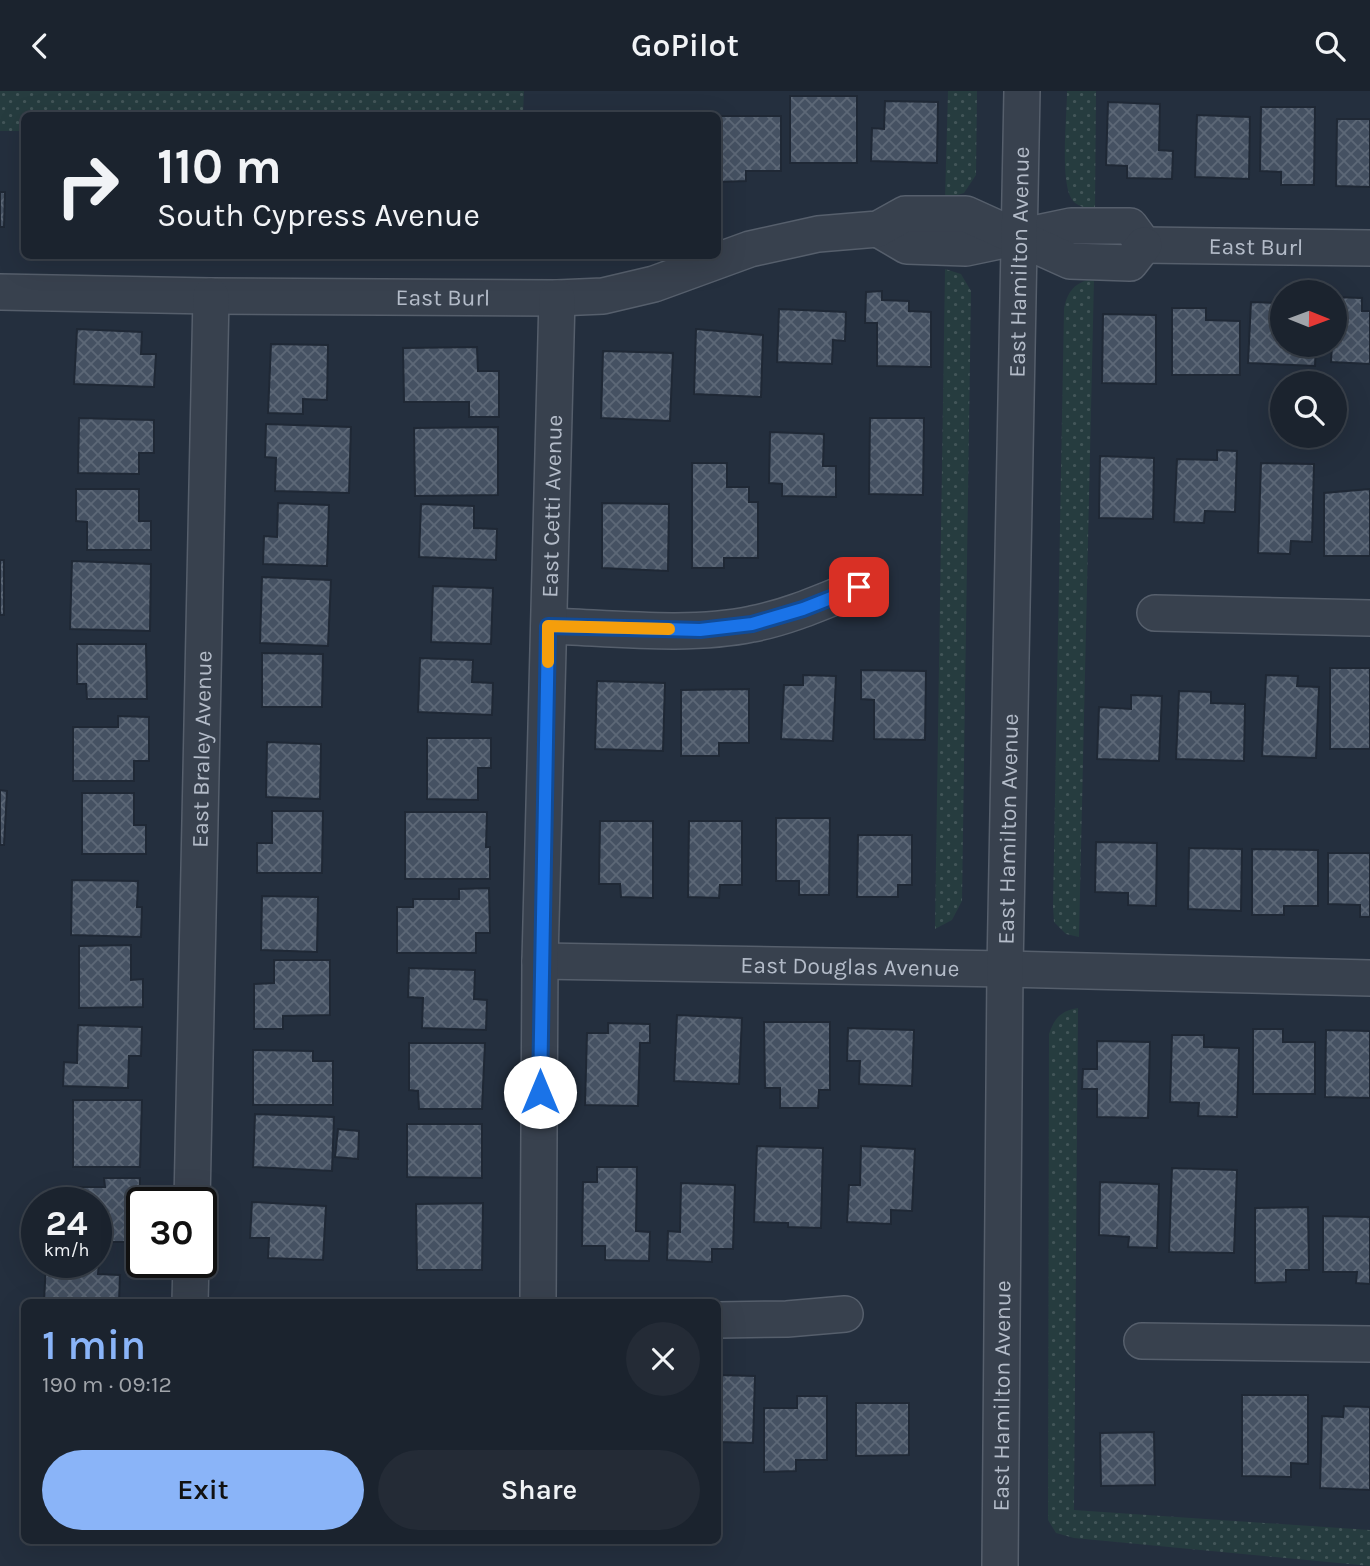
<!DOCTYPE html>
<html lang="en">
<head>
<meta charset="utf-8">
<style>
  body { margin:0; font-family:Karla,sans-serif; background:#242b36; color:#f1f3f6; height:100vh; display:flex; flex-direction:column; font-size:26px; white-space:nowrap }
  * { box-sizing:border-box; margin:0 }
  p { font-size:23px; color:#a0a4aa }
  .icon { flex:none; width:38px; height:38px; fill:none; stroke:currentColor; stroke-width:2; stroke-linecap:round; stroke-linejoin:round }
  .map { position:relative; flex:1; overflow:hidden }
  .panel { position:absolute; left:21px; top:1208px; width:700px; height:245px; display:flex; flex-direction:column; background:#1b232e; border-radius:10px; box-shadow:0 7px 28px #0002,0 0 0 2px #39404a }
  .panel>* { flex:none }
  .top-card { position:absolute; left:21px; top:21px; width:700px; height:147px; border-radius:10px; box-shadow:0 7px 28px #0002,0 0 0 2px #39404a; background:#1b232e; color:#f1f3f6; overflow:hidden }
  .needle { width:46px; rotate:91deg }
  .buttons { position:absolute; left:1270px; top:189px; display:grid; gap:14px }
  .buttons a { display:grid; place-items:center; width:77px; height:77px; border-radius:50%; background:#1b232e; box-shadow:0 7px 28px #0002,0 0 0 2px #39404a; font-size:35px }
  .speed { position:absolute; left:21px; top:1096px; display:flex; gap:14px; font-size:35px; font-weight:700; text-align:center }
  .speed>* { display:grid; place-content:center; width:91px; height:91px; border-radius:50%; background:#1b232e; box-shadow:0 7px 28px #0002,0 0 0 2px #39404a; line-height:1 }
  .speed small { font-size:18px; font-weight:400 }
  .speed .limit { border:4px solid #111; border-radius:10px; background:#fff; color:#111 }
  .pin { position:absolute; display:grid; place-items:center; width:60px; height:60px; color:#fff; margin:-30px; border-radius:14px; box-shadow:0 4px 10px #0006 }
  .me { position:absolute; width:77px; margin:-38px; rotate:0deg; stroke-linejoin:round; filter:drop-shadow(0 0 5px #0008) }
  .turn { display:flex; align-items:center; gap:24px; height:147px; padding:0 21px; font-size:32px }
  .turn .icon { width:91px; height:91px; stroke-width:2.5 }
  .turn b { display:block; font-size:49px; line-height:60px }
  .round { display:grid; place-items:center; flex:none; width:74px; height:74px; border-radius:37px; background:#242b36 }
  .head { display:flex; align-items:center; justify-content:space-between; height:119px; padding:0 21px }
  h1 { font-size:42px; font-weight:600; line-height:52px; color:#8ab4f8 }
  .button { display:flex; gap:14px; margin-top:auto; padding:14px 21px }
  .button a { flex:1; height:80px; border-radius:42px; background:#8ab4f8; color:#111; font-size:28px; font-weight:600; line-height:80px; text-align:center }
  .button a+a { background:#242b36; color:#f1f3f6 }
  header { display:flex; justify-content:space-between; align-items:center; height:91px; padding:0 21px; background:#1b232e; font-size:32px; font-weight:600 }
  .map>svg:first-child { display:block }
</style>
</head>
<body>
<header><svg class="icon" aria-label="back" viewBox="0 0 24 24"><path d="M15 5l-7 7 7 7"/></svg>GoPilot<svg class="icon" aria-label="search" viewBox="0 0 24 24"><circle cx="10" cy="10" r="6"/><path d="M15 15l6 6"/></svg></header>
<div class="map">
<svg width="1370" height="1475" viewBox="0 0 1370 1475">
  <defs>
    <pattern id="green-dots" width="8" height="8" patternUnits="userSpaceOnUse" patternTransform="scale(1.75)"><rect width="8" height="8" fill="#263c3f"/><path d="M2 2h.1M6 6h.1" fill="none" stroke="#435659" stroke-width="1.8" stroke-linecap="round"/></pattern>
    <pattern id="building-cross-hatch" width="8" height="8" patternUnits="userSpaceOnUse" patternTransform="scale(1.75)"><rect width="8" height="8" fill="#455162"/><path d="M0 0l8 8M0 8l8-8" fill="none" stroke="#5d6877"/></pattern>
  </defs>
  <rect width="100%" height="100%" fill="#242f3e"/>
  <path fill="url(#green-dots)" d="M0,0H524L523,24H24V40H0Z
    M948,0H977L976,84L964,102L945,108Z
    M1067,0H1096L1095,119C1086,117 1075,115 1071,107C1060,87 1067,25 1067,0Z
    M945,178L961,183L971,200L962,810L952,829L935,838Z
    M1094,188L1079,846L1066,843L1054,831L1053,815L1064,218C1067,201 1075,190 1094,188Z
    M1078,917L1074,1419L1370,1439V1475L1074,1447L1056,1442L1048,1429L1049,943C1055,926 1061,920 1078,917Z"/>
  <path fill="url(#building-cross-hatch)" stroke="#1f2835" stroke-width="2" d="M790,5H857V72H790Z
    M885,10L938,11L937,72L871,70L872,37L884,38Z
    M1108,11L1160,13L1159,59L1173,60L1172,88L1127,87V75L1106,74Z
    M1261,16H1315L1314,94H1281V81L1260,80Z
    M1197,24L1250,26L1249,88L1195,86Z
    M718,25H781V80H746V90L718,91Z
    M1337,28H1370V96L1336,95Z
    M0,101H5L4,136H0Z
    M882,200V209L909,210V220L931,221V276L877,275V232H865L866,201Z
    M1335,206L1362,207V220H1370V273L1331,271L1332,254H1335Z
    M1251,211L1283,212V254H1316L1315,275L1248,272Z
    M1172,217H1206V229L1240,230V284H1172Z
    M779,218L846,221L845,250L833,249L832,273L777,271Z
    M1103,223L1156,224V293L1102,292Z
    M77,238L142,241L141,263H156L154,296L74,293Z
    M696,238L763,244L761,306L694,303Z
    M271,253L328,254L327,309L303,308V323L268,322Z
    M477,256L478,280H499V326H469V311H404L403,257Z
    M603,260L673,262L670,330L601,327Z
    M79,327L154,329V362H139V383L78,382Z
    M870,327H924L923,404L869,403Z
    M266,333L351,336L349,402L275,400L276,367L265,366Z
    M498,336V404L415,405L414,337Z
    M770,341L824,343L823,375H836V406L782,405V393L769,392Z
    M1217,359L1237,360L1235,421L1205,420L1204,432L1174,431L1177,368L1217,369Z
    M1100,365L1154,367L1153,428L1099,427Z
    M692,372H727V396H749V411H758V467H724V477H692Z
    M1261,372L1314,373L1312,451L1291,450L1290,463L1258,462Z
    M76,398H139V430H151V459H87V431L76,430Z
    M1370,398V465H1324V402Z
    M278,412L329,414L327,475L263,473L264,445L277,446Z
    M602,412L669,413L668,480L602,477Z
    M421,413L474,415V437L497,438L496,469L419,466Z
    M0,469H4V524H0Z
    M72,470L151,473L150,540L70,538Z
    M262,486L331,489L328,555L260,552Z
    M433,495L493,497L491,553L431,551Z
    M77,553H146L147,608H87L86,593H77Z
    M262,562L323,563L322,616H262Z
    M420,567L473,569L472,591L493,592L492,624L418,621Z
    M1330,577H1370V658H1330Z
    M861,579L926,580L925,649L874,648V609L861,608Z
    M803,584L836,585L833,650L781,648L784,594H803Z
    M1266,584L1298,585L1297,595L1319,596L1316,667L1262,665Z
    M597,590L665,592L663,660L595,658Z
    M749,598V652H719V665H681V599Z
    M1179,600L1211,601V612L1245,613L1244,670L1176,668Z
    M1131,604L1162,605L1159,670L1097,668L1099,616L1131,618Z
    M118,625L149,626V670H134V690H73V636H118Z
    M427,647H491V677H478V709L427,708Z
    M267,651L321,653L320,708L266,706Z
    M0,699L7,700L4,754H0Z
    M82,702H134V734H146V763H82Z
    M272,720H323L322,782H257V752H272Z
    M405,721H487L486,756H490V788H405Z
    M776,727H830L829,804H799V790H776Z
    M600,730H653V807L621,806L620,793H599Z
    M689,730H742V794H720L719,807L688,806Z
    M858,744H912V794H898V806H857Z
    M1096,751L1157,752L1156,815L1128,814V802L1095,801Z
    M1189,757L1242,758L1241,820L1188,818Z
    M1252,758L1318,759V815H1284V824H1252Z
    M1328,762H1370V826H1360V814L1328,813Z
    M72,789L138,790L137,816H142L141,846L71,844Z
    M489,797L490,842H476V862H397V816H413V808H459V798Z
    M262,805L318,806L317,861L261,859Z
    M131,854V889L143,888V916L79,917V855Z
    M274,869H330V924L283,925V938H254V893L274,892Z
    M409,877L475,879L474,908L487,909L486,939L422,937L423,907L408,906Z
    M677,924L742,927L739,993L674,990Z
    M764,931H830V999H819L818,1017H780V997H765Z
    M608,932L650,933V952H640L638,1015L585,1014L587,942H608Z
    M78,934L142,936L141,965H129L128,997L63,995L64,971L77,972Z
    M848,937L914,939L912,995L859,993L860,970H847Z
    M1253,938H1283V951H1315V1003H1253Z
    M1326,939L1370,940V1007L1325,1006Z
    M1172,944H1204V956L1239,957L1237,1026L1198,1025L1199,1012L1170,1011Z
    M1097,950L1150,951L1148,1027L1097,1026V998H1082L1083,978H1097Z
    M409,952H485L482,1018H419L418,1000L409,999Z
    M253,959L313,960V970H333V1014H253Z
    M73,1009H142L140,1076H73Z
    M255,1023L334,1026L332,1080L253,1076Z
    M407,1033H482V1087L407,1086Z
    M338,1038L359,1040L358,1068L335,1066Z
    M757,1055L823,1057L821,1137L788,1136V1132L754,1131Z
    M861,1055L915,1058L912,1120L891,1119V1133L847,1131L849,1094H860Z
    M597,1076H637L636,1140L650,1141L649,1170L605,1169V1155H582L583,1091H597Z
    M1172,1077L1237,1079L1234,1162L1169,1161Z
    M104,1087H140L139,1131H126V1151H96V1111H65V1096H105Z
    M1100,1091L1159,1093L1157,1157L1128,1156L1129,1146L1099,1144Z
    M681,1092L735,1094L733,1158H712V1171L667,1169L668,1140L680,1141Z
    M252,1111L326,1115L323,1169L268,1167L269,1147H250Z
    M483,1112L482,1179H417L416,1113Z
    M1308,1116L1309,1179H1286V1191L1255,1192V1117Z
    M1323,1125L1370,1126V1193L1356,1192L1357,1181H1323Z
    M96,1161H100L98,1183L120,1184L119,1211H44L46,1171H96Z
    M718,1284L755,1285L753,1352L718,1351Z
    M1242,1304H1308V1373L1291,1372V1386L1242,1385Z
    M797,1305H827V1369H796V1380L764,1381V1317H797Z
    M856,1312H909V1364L856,1365Z
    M1344,1315L1370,1316V1399L1320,1397L1322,1325L1343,1326Z
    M1154,1341L1155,1394L1101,1395L1100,1342Z"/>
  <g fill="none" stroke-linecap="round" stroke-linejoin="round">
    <g stroke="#565f6c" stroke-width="38">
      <g id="minor">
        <path d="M878,138L907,155L966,157L1071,135H1130L1144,154"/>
        <path id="s1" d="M1144,154L1370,157"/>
        <path id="s2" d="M0,201L211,205L557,207L603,205L654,193L750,158L818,143L878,138L905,123H966L1070,170L1130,172L1144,154"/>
        <path d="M1155,522L1370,527"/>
        <path d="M549,535C611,537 692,546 752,533C789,526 824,510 859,496"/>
        <path id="s3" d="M540,870L1005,878L1370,887"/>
        <path id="s4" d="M192,1111L211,205"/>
        <path d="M190,1211L191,1171"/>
        <path id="s5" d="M538,1211L540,870L557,207"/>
        <path d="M718,1229L787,1228L845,1223"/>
        <path d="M1142,1250L1370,1253"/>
        <path id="s6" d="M1000,1475L1005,878L1022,0"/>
      </g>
    </g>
    <use href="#minor" stroke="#38414e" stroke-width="35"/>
  </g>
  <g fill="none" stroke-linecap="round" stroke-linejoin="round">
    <g stroke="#114b97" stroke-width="18">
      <path id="route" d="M540,1001L548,535L700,539L752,533L803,518L859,496"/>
    </g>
    <use href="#route" stroke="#1a73e8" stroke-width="12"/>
    <path stroke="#f59e0b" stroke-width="12" d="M548,571V535L669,538"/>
  </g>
  <g text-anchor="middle" stroke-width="5" stroke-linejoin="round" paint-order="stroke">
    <g font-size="23" fill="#b4bcc9" stroke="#1d2633">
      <text dy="8" stroke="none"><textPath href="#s1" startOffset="112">East Burl</textPath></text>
      <text dy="8" stroke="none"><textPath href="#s6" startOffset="1304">East Hamilton Avenue</textPath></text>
      <text dy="8" stroke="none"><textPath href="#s2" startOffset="443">East Burl</textPath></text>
      <text dy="8" stroke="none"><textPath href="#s5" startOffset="796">East Cetti Avenue</textPath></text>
      <text dy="8" stroke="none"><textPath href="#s4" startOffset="453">East Braley Avenue</textPath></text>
      <text dy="8" stroke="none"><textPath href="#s6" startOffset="737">East Hamilton Avenue</textPath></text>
      <text dy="8" stroke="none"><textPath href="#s3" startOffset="310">East Douglas Avenue</textPath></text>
      <text dy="8" stroke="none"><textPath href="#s6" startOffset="170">East Hamilton Avenue</textPath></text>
    </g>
  </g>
</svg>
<div class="buttons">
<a><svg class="needle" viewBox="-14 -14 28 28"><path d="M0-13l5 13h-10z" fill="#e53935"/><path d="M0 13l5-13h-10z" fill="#a0a4aa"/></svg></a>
<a><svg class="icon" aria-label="search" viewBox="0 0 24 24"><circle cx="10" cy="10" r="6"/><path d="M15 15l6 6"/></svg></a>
</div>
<div class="speed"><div>24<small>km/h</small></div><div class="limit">30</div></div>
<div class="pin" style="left:859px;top:496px;background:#d93025"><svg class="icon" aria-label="arrive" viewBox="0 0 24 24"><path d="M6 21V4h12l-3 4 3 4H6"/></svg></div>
<svg class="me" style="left:540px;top:1001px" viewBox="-20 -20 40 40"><circle r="19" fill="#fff"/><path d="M0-13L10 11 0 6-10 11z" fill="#1a73e8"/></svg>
<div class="top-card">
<div class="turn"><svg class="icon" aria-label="right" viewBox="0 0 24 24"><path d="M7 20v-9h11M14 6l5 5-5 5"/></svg><div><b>110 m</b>South Cypress Avenue</div></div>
</div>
<section class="panel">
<div class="head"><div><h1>1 min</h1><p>190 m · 09:12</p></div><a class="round"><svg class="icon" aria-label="close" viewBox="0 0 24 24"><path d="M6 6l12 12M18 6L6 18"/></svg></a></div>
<div class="button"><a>Exit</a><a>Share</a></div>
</section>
</div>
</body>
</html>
